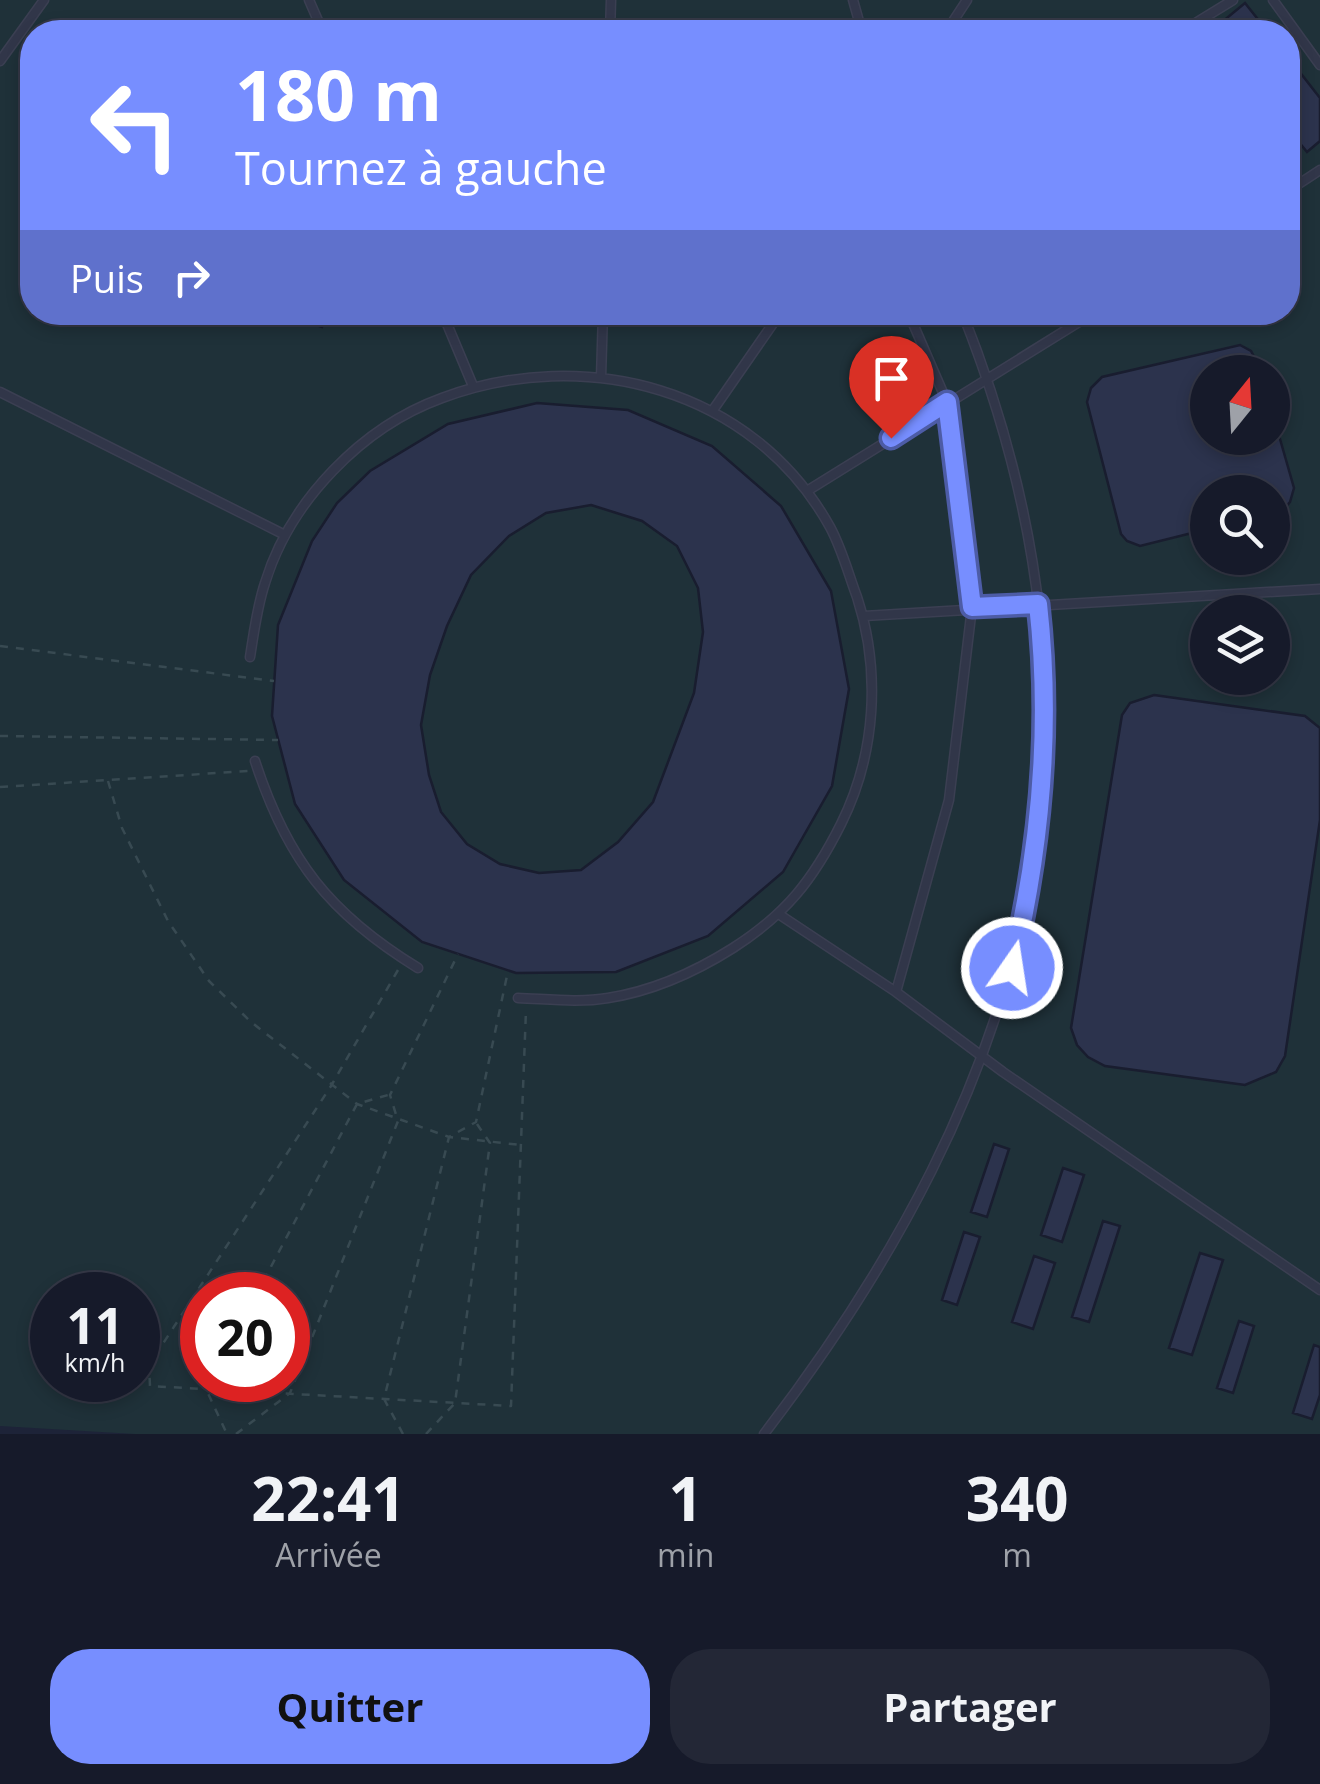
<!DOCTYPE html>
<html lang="fr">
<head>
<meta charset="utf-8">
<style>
  body { margin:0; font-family:"Open Sans",sans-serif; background:#232736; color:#f1f3f6; height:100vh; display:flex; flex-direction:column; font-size:38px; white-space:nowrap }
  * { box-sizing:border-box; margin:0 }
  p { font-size:32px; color:#9ea1a8 }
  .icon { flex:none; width:55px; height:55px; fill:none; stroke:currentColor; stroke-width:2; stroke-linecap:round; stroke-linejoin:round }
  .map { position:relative; height:1434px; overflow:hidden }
  .panel { display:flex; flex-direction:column; background:#161a2a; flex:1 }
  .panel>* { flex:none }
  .top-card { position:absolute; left:20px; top:20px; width:1280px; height:305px; border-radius:40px; box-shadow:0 5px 15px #0003,0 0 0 2px #353847; background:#778eff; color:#fff; overflow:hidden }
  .needle { width:65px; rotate:18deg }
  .tools { position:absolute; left:1190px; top:355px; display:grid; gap:20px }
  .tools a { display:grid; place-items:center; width:100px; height:100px; border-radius:50%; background:#161a2a; box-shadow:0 5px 15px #0003,0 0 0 2px #353847; font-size:50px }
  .speed { position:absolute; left:30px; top:1272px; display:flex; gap:20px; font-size:50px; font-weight:700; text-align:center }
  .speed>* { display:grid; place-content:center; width:130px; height:130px; border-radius:50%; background:#161a2a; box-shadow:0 5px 15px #0003,0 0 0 2px #353847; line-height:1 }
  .speed small { font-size:25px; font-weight:400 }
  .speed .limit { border:15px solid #d22; background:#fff; color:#111 }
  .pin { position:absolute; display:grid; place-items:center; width:85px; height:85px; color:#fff; margin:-102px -42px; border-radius:50% 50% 50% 0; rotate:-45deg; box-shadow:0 0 10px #0007 }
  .pin .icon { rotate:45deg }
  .me { position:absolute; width:110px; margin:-55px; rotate:13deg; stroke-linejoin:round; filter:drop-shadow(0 0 8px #0008) }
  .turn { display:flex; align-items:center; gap:35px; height:210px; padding:0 50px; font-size:45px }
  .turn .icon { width:130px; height:130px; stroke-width:2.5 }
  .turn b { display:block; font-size:70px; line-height:85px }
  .then { display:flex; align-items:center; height:95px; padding:0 50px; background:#0003; gap:20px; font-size:38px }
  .eta { display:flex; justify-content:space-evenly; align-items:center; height:170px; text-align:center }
  .eta b { font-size:60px; font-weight:700; line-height:70px }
  .primary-button { display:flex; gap:20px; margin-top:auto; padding:20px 50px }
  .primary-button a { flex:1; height:115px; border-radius:40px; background:#778eff; color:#111; font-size:40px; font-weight:700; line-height:115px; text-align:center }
  .primary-button a+a { background:#232736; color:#f1f3f6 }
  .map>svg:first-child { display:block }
</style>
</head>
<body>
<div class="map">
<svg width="1320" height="1434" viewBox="0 0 1320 1434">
  <rect width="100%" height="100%" fill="#1d2338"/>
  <path fill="#1f3139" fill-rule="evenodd" d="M0,0H1320V1434H135L0,1426ZM32,32H1288V312H32ZM1208,372H1272V438H1208ZM1208,492H1272V558H1208ZM1208,612H1272V678H1208ZM52,1295H138V1380H52ZM202,1295H288V1380H202Z"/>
  <path fill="#2c334d" stroke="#191d2f" stroke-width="2.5" fill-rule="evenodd" d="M1245,3L1268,32H1212L1211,31Z
    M1288,57L1320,98V141L1307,152L1290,131L1288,133Z
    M32,201V236L23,233Z
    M285,312H327L322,327L284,315Z
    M1240,345L1251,351L1262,372H1208V438H1272V411L1294,488L1290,502L1282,512L1272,514V492H1208V529L1140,546L1127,541L1121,534L1087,402L1091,388L1102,377Z
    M537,403L628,410L712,446L781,506L831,591L849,689L832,786L783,872L708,936L616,972L516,973L422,942L344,880L295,804L272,716L278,625L312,541L337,503L370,471L448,424ZM591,505L642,521L677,546L698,588L703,632L694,693L653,802L618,842L581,870L539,873L500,864L467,844L441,812L429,775L421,725L430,675L447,626L471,575L509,536L546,513Z
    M1154,695L1305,716L1320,728V820L1285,1056L1276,1072L1245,1085L1105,1066L1088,1057L1077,1045L1071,1028L1122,715L1130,703Z
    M994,1144L1009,1149L987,1217L971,1212Z
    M1063,1168L1084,1175L1062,1242L1041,1235Z
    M1103,1221L1120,1226L1089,1322L1072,1317Z
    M964,1232L980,1237L957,1305L942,1300Z
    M1200,1253L1223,1260L1192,1355L1169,1348Z
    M1034,1256L1055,1263L1033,1329L1012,1322Z
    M1239,1321L1254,1326L1233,1393L1217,1388Z
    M1314,1345L1320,1347V1395L1312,1419L1293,1413Z"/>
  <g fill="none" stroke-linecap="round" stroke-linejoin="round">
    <g stroke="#3b3f52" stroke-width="11">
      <path id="service" d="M309,0L323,32
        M853,0L862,32
        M1273,0L1320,65
        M610,32L611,0
        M946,32L967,0
        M1181,32L1233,0
        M0,61L44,0
        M1288,191L1320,170
        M442,312L473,386
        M601,378L603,312
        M0,392L285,535
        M713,410L781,312
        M807,491L1095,312
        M864,616L1320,589
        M250,657C254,632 257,607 265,583C290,501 362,427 442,398C584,345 753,388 830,527C842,549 848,573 857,597C881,671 876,754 841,824C813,880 786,914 733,948C695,972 653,991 608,998C579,1003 547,999 518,998
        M255,761C287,860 330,914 418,968
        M780,915L896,992L1003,1072L1320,1290
        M896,992L949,800L972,607L947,402L908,312
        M764,1434C1032,1085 1130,733 962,312"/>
    </g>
    <path stroke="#384a52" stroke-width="2.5" stroke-dasharray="8 8" stroke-linecap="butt" d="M0,646L274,681
      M0,736L278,740
      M108,781L122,828L168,921L209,981L251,1022L357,1104L449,1137L521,1145
      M0,787L248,771
      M398,970L331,1086L149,1365L150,1386L511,1406L526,1010
      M256,1295L357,1104L388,1095
      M211,1380L206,1389L227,1434
      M236,1434L290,1393L398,1121L390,1095L458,954
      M403,1434L384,1399L449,1137L476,1122L508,971
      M426,1434L455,1403L490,1143L477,1124"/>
    <use href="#service" stroke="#313649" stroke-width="8"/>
  </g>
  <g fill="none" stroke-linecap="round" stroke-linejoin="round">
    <g stroke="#4d5ca6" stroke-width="25">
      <path id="route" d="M891,438L947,402L972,607L1038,604C1052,728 1041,847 1012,968"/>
    </g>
    <use href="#route" stroke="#778eff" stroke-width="18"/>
  </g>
</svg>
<div class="tools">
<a><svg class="needle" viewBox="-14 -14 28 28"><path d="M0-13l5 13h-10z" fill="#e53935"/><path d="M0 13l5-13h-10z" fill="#9ea1a8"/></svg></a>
<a><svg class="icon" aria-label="search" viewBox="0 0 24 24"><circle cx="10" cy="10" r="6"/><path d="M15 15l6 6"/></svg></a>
<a><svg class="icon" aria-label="layers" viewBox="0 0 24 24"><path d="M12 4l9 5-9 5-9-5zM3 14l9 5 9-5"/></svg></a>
</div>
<div class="speed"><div>11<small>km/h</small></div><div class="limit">20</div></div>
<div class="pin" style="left:891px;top:438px;background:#d93025"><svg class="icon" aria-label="arrive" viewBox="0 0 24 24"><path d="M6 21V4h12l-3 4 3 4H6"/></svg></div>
<svg class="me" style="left:1012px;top:968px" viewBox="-20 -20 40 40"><circle r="17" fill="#778eff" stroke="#fff" stroke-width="3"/><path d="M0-11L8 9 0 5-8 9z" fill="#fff"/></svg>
<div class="top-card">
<div class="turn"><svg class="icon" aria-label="left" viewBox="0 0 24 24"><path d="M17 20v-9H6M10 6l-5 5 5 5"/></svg><div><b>180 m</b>Tournez à gauche</div></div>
<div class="then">Puis<svg class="icon" aria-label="right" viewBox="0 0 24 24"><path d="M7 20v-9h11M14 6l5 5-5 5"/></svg></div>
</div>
</div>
<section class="panel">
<div class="eta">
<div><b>22:41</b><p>Arrivée</p></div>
<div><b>1</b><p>min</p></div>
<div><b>340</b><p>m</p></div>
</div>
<div class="primary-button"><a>Quitter</a><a>Partager</a></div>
</section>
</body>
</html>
